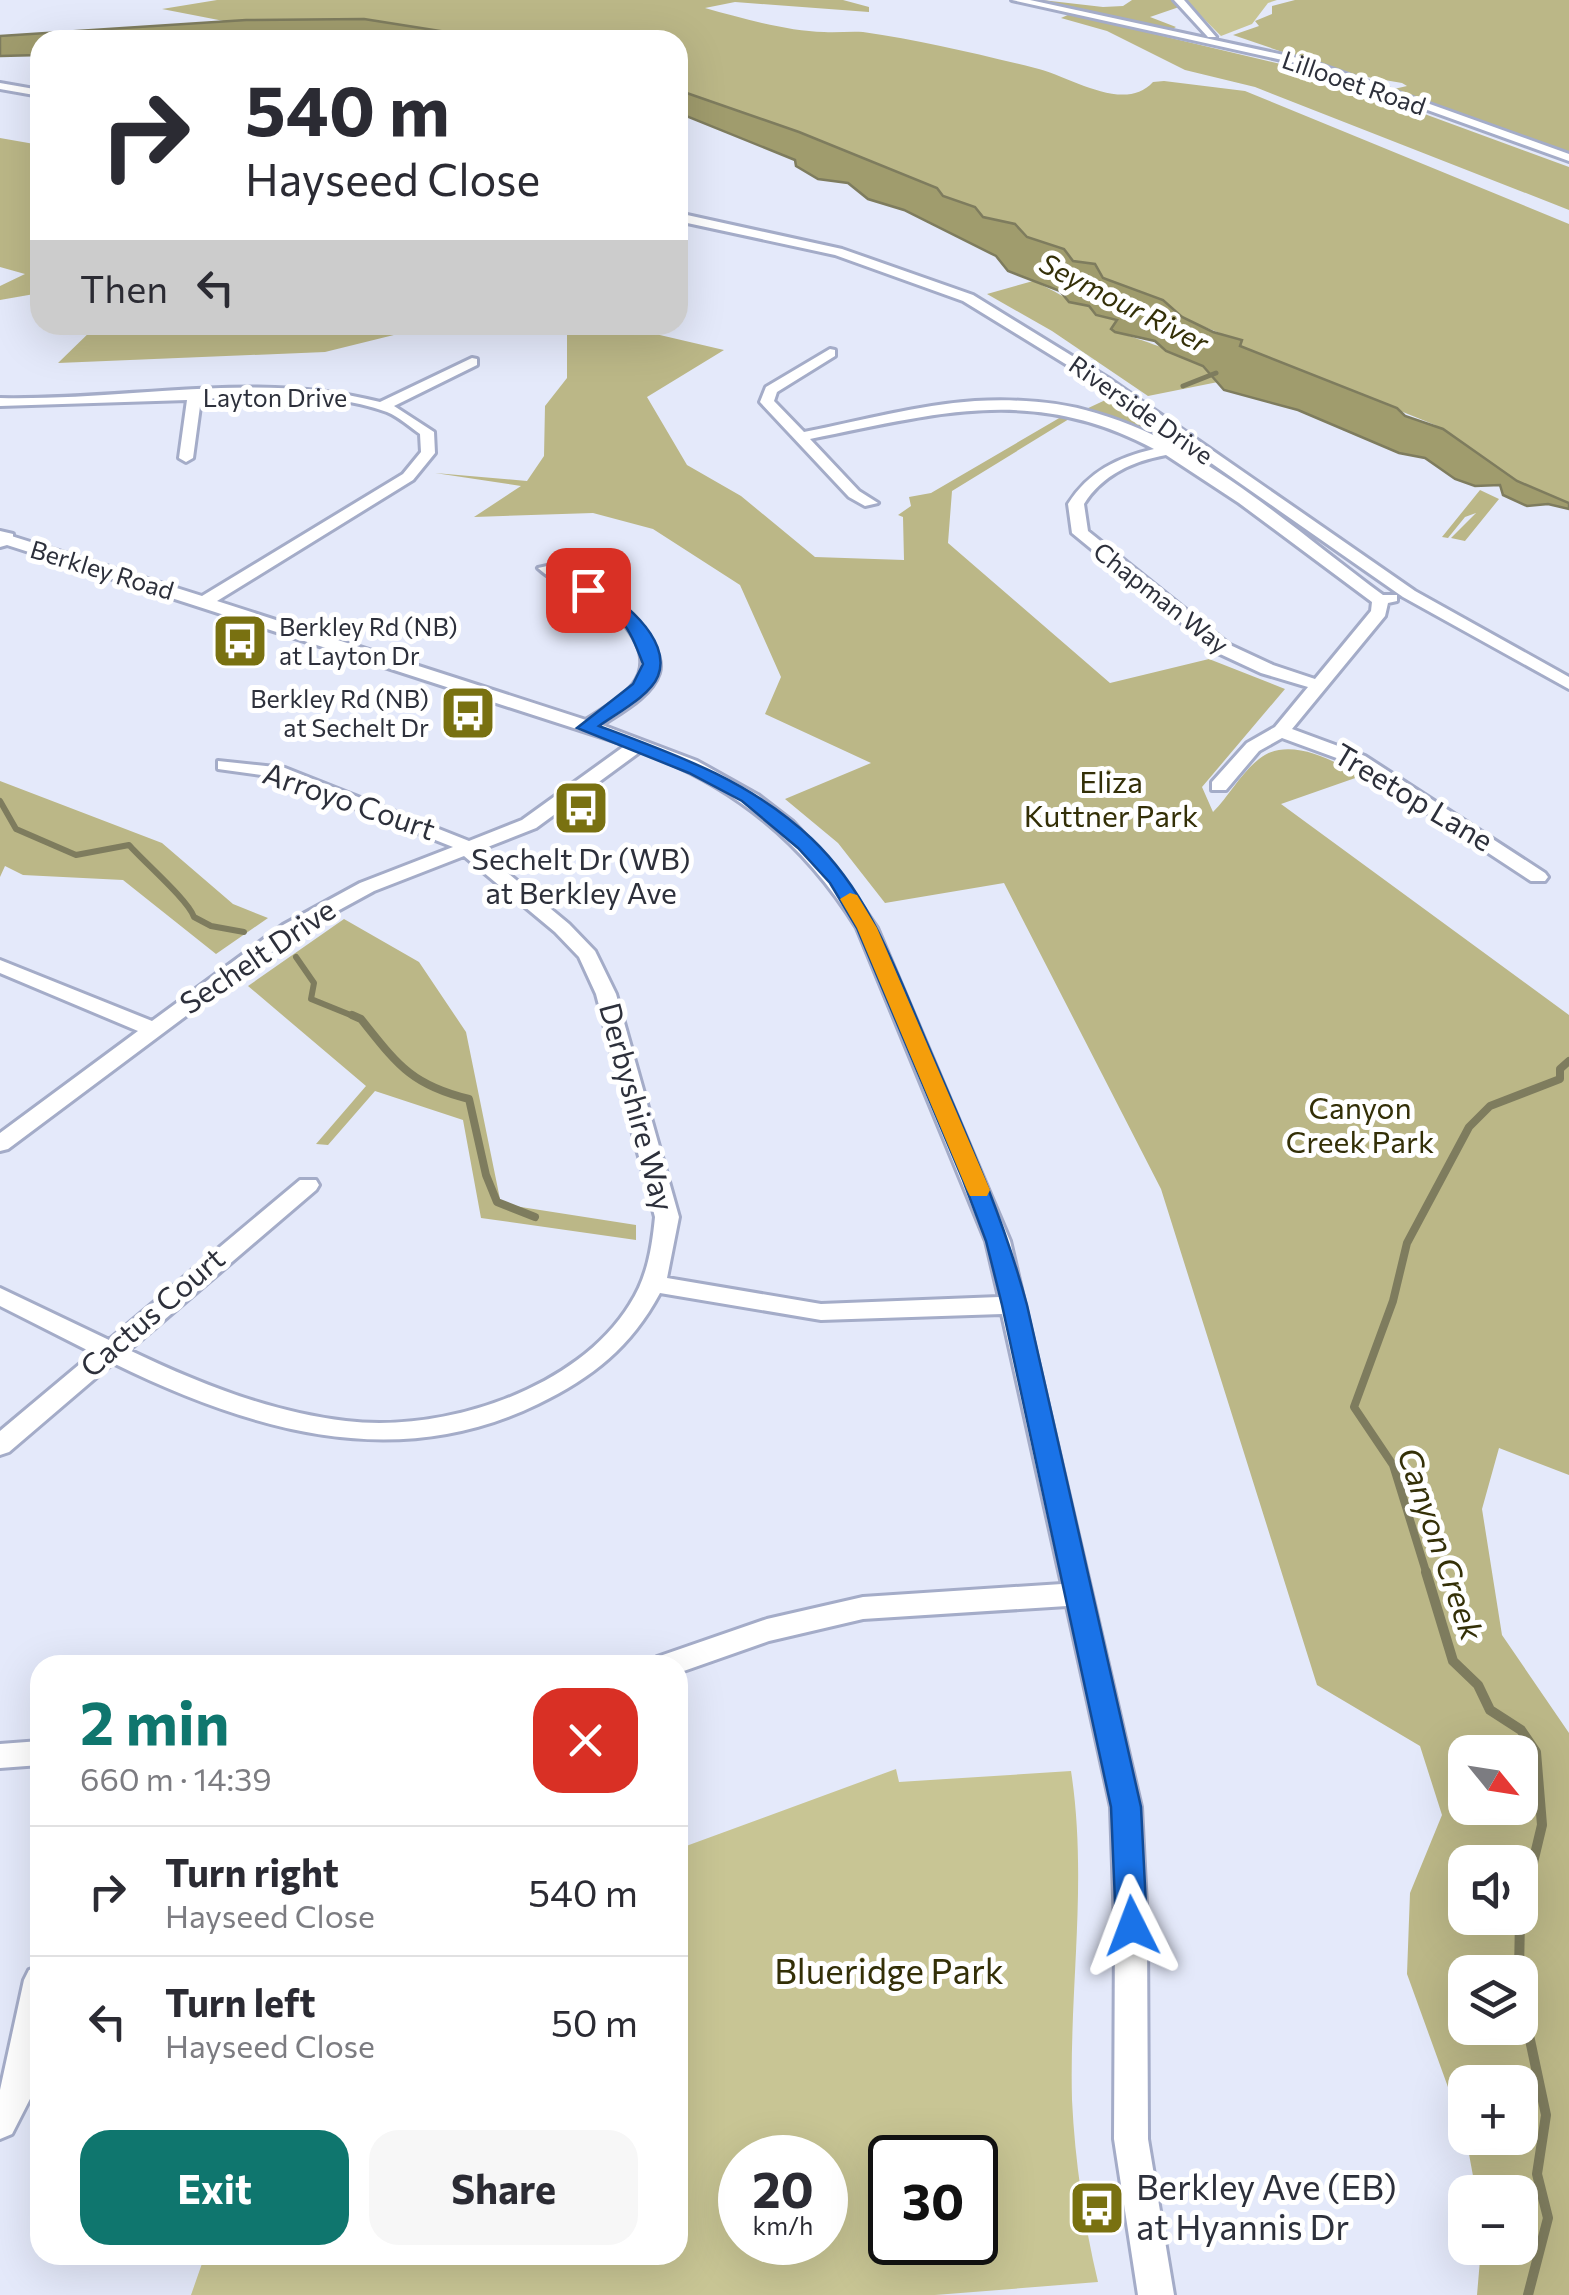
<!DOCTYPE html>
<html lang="en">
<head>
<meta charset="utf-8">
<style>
  body { margin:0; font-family:Commissioner,sans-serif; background:#f7f7f7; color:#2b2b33; height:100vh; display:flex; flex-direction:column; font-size:38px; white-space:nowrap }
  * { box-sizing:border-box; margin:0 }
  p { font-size:32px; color:#7c7c81 }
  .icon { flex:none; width:55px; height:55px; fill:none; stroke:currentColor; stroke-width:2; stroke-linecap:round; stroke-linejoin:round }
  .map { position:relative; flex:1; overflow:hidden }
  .sheet { position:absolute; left:30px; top:1655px; width:658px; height:610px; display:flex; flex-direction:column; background:#fff; border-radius:30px; box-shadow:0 10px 40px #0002 }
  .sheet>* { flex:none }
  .hud { position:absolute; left:30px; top:30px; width:658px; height:305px; border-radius:30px; box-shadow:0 10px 40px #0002; background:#fff; color:#2b2b33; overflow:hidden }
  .needle { width:65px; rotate:120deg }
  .fabs { position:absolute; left:1448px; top:1735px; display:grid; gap:20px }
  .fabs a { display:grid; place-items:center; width:90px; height:90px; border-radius:20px; background:#fff; box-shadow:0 10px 40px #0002; font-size:50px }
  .speed { position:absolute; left:718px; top:2135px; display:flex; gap:20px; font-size:50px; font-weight:700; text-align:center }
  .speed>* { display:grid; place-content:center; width:130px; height:130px; border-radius:50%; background:#fff; box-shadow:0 10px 40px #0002; line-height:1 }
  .speed small { font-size:25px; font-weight:400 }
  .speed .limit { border:5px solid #111; border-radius:15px; background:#fff; color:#111 }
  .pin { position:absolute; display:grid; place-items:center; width:85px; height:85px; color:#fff; margin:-42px; border-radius:20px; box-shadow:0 5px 15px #0006 }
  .me { position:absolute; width:110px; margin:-55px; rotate:357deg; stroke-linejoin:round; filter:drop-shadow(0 0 8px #0008) }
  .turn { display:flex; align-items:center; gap:35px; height:210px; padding:0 50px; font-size:45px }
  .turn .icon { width:130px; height:130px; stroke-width:2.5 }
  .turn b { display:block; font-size:70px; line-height:85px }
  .then { display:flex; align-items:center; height:95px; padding:0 50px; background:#0003; gap:20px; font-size:38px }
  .round { display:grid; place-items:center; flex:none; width:105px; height:105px; border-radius:30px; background:#f7f7f7 }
  .head { display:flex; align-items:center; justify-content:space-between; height:170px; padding:0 50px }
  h1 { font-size:60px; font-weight:700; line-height:75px; color:#0f766e }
  .cta { display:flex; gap:20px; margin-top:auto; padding:20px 50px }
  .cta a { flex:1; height:115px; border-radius:30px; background:#0f766e; color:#fff; font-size:40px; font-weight:700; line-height:115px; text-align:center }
  .cta a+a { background:#f7f7f7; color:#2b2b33 }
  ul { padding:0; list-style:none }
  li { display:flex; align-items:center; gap:30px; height:130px; padding:0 50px; border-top:2px solid #e1e1e2 }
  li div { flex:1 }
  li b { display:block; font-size:38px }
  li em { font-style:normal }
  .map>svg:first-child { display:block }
</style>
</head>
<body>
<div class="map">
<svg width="1569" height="2295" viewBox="0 0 1569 2295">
  <rect width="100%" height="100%" fill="#e4e9fa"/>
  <path fill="#c8c594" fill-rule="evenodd" d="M1185,0H1277L1268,3L1252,24L1221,36Z
    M896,1769L899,1782L1071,1771C1088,1881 1069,1989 1072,2100C1075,2161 1084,2223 1098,2282L935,2295H191L205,2255H678V1849ZM740,2158H825V2242H740ZM890,2158H975V2242H890Z"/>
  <path fill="#bbb787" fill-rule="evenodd" d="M217,0H843L869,7V12L735,2L705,8C741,18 786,31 824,32C837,33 850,31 863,32C920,40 978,54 1035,68C1070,76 1124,114 1153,82L1164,81L1245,91L1569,224V503L1517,481L1435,425L1240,346L1241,340C1192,326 1150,298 1103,278L1095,264L1073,261L1063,249L1027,237L1015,224L983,217L975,207L943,196L937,188L799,132L678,90V40H497L364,19L229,22L162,9Z
    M1042,0L1103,7L1123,6L1132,0H1176L1182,6L1150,17L1176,27L1169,31Z
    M1295,0H1569V154L1400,93L1394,89L1407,86L1402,83L1344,73L1233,35L1259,26L1255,21L1272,14V6Z
    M1070,14L1302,69L1569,167V210L1255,87L1185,70L1107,31L1061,18Z
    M0,138L40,145V293L0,300V286L25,274L0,267Z
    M1033,281C1055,290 1068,302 1089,306L1096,315L1118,320L1115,332C1132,336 1198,359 1208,369C1211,374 1213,379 1218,382L1148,396L1052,331L987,294Z
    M97,325H471L406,332L325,352L58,363Z
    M567,325H617L724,350L647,397L687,465L741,496L815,557L904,560L903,517L898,515L911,506L909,497L931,493L1061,417L1069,419L952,491L948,543L1110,683L1209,659L1285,689L1202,787L1213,812C1229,796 1241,773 1259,759C1288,735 1335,761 1361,776L1281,804L1569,1015V1475L1499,1448L1482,1509L1502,1635L1569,1733V2295H1477L1481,2248H1520V2192H1476L1466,2138H1520V2082H1465V2134L1407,1974L1410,1893L1442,1815L1420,1746L1317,1685L1161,1189L1004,883L885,903L838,843L785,799L871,763L765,714L781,677L740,585L653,529L593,513L474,517L521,486L435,473L527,481L544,456L545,406L567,378ZM1465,1752H1520V1808H1465ZM1520,1862V1918H1465V1862ZM1465,1972H1520V2028H1465Z
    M1114,396L1164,432L1150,435L1084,410Z
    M1480,490L1499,499L1465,541L1451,538L1476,513L1465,517L1448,538L1442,537Z
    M0,781L162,843L233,904L268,918L216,954L123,880L23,875L5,866L0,877Z
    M344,919L419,962L466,1032L501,1204L636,1225V1240L481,1218L463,1120L375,1091L328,1145L316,1144L366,1086L248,986Z"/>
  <path fill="#a09c6d" stroke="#7e7c5e" stroke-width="2.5" d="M364,19L497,40H40V55L0,56V36L246,20Z
    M678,90L799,132L937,188L943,196L975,207L983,217L1015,224L1027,237L1064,249L1073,261L1095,264L1103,278L1163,300L1182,317L1213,332L1242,340L1240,346L1397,408L1405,416L1443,429L1517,481L1569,503V509L1548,504L1527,506L1503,495L1500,485L1475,486L1455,479L1425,458L1399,453L1298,410L1224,390L1203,366L1166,351L1155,341L1115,332L1111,329L1117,320L1096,315L1089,306L1069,302L1060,291L1008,271L996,256L904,210L868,199L848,183L818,179L796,166L795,160L686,116L678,111Z"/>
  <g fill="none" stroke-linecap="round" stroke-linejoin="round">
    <path stroke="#7e7c5e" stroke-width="5" d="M1183,386L1216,373"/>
    <path stroke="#7e7c5e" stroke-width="6" d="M0,801L16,829L76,855L129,845C145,863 188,900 194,917L211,926L244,932
      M296,957L314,983L311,999L358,1018"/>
    <path stroke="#7e7c5e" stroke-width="8" d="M352,1015L361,1019C397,1064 411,1085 469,1099L486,1175L497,1202L535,1217
      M1427,1575L1393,1465L1354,1407L1393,1301L1407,1243L1469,1127L1490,1106L1560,1079V1069L1569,1061"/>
    <path stroke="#7e7c5e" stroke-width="10" d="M1426,1572L1453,1661L1478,1685L1490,1710L1521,1730L1536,1752L1542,1825L1520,1917
      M1519,1972L1520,1918
      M1520,1993L1546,2115L1537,2174L1548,2218L1528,2295"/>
    <g stroke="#a4acc8" stroke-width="6">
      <path id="street" d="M1012,0H1030L1307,60L1569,154V161L1300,64Z
        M1174,0H1184L1216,37H1208Z
        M0,83L40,90V96L0,89Z
        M678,213L842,249L973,295L1108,378L1415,591L1569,677V689L1403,597L1098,384L963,301L835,255L678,221Z
        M830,349L835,350V356L777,392L774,401L804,432C860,421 917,405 975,401C1015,399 1057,401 1096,413C1203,444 1294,530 1383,595H1397V601L1388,603L1385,616L1292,729L1365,756L1545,873L1548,877L1545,881H1531L1353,764L1282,738L1259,751L1226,790H1212V782L1247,743L1275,727L1308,687L1261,673L1218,653L1072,533L1068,504C1089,471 1117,458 1154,449C1033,384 936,414 810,439L859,491L878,503L865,506L849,497L760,402L766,387ZM1166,455L1239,503L1372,602L1371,611L1315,679L1273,665L1230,645L1088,531L1084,504C1102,475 1133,461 1166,455Z
        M472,358L477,359V365L394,406L434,432L435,453L413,480L217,601L586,720C614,701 655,683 637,644C628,626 617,613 600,603C580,591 555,584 538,568L552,565C591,587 632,600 653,644C658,653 662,663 659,673C651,697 621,712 602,725L697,761L758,795L793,822L837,870L877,928L1010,1241L1141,1807L1147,1926L1148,2139L1174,2295H1138L1114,2139L1115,1926L1111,1807L1067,1606L863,1619L769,1641L678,1673V1665H653L657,1657L767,1619L863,1597L1062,1584L1002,1314L821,1320L660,1293C631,1347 592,1378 538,1404C394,1474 250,1430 113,1363L9,1452L0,1455V1431L93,1353L0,1306V1288L109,1340L300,1180H316L319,1185L316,1190L129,1350C198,1383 270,1412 346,1421C443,1433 577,1390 630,1304C647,1278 652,1248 655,1217L596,994L579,957L555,932L464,856L374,891L297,933L8,1149L0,1151V1133L138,1031L0,973V960L152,1021L283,925L360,883L453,847L276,777L218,769V761L285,768L469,841L522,820L626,745L60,562L7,545L0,547V536L5,534L202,596L403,474L421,452L420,434C410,427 399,417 387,412C330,391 261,396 201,399L193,458L186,462L179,458L187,400L0,406V398C125,401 257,370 380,402ZM641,751C735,786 804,843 857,928L986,1241L999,1297L821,1304L667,1278L679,1217L616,994L595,951L569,924L480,850L536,828Z
        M40,1741V1765L0,1768V1744Z
        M40,1966V2061L35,2089L12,2134L0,2139V2090L24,1980L29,1970Z"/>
    </g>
    <g stroke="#a4acc8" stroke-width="6">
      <path id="secondary" d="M0,531L13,534V544L0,545Z"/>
    </g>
    <use href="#street" fill="#fff" fill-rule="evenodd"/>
    <use href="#secondary" fill="#fff" fill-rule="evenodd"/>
  </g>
  <path fill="#1a73e8" stroke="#114b97" stroke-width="2.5" d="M588,585C618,594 673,639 658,676C650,696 617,713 599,726C677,755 751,781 812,839C872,896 898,976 930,1050C966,1134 1003,1216 1027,1305L1141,1807L1147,1926L1143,1936L1132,1940L1120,1936L1116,1926L1111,1807L1002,1305L986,1241L963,1180L857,928L830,883L798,848L742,801L689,773L577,728L633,684L643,664C627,622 622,615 582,593V586Z"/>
  <path fill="#f59e0b" d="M850,893L857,895L877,928L990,1190L987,1196H970L967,1190L857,928L840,899Z"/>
  <defs>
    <g id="bus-square" transform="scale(2.875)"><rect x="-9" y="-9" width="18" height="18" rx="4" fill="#797111" stroke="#fff"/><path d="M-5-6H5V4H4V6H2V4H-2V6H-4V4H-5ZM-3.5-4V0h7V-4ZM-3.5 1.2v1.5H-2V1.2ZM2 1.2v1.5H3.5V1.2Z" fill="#fff"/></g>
  </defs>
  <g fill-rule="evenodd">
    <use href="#bus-square" x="240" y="641"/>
    <use href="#bus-square" x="468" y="713"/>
    <use href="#bus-square" x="581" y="808"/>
    <use href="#bus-square" x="1097" y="2208"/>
  </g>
  <g text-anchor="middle" stroke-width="10" stroke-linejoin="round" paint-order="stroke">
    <g font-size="25" fill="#2d303b" stroke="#fff">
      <text transform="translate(1354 83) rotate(19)" y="9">Lillooet Road</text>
      <text x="275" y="407">Layton Drive</text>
      <text transform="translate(1141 410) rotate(35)" y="9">Riverside Drive</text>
      <text transform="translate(102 570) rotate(17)" y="9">Berkley Road</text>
      <text transform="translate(1161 598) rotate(38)" y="9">Chapman Way</text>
    </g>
    <g font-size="25" fill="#2d303b" stroke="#fff" text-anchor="start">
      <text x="279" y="636">Berkley Rd (NB)<tspan x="279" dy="29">at Layton Dr</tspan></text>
      <text x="429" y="708" text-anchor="end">Berkley Rd (NB)<tspan x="429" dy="29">at Sechelt Dr</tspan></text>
    </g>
    <g font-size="28" font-style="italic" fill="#343008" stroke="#fff">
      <text transform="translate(1124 303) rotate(27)" y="10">Seymour River</text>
    </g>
    <g font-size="30" fill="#332f07" stroke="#fff">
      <text x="1111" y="793">Eliza<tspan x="1111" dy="34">Kuttner Park</tspan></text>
      <text x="1360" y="1119">Canyon<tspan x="1360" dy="34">Creek Park</tspan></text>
    </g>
    <g font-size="30" fill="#2d303b" stroke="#fff">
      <text transform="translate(1413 798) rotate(31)" y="10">Treetop Lane</text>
      <text transform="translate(349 802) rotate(19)" y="10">Arroyo Court</text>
      <text transform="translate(258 957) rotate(-34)" y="10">Sechelt Drive</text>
      <text transform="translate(636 1107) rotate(75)" y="10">Derbyshire Way</text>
      <text transform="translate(153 1313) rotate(-41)" y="10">Cactus Court</text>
    </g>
    <g font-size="30" fill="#2d303b" stroke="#fff">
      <text x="581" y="870">Sechelt Dr (WB)<tspan x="581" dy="34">at Berkley Ave</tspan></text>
    </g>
    <g font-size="32" font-style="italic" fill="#343008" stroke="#fff">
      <text transform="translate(1440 1544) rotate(71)" y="11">Canyon Creek</text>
    </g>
    <g font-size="35" fill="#332f07" stroke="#fff">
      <text x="889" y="1984">Blueridge Park</text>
    </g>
    <g font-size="35" fill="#2d303b" stroke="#fff" text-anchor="start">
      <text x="1136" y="2200">Berkley Ave (EB)<tspan x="1136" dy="40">at Hyannis Dr</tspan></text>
    </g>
  </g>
</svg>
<div class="fabs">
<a><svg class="needle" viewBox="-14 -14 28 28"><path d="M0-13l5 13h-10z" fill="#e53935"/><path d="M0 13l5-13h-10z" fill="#7c7c81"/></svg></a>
<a><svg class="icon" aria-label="sound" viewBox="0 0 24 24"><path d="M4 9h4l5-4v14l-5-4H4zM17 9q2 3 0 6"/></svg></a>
<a><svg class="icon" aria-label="layers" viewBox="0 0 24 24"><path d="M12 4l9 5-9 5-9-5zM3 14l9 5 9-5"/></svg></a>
<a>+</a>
<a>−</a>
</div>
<div class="speed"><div>20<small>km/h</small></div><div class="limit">30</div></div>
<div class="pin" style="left:588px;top:590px;background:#d93025"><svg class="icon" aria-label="arrive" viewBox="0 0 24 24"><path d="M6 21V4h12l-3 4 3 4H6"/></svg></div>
<svg class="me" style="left:1132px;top:1926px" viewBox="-20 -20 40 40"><path d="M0-17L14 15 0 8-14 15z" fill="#1a73e8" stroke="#fff" stroke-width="4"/></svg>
<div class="hud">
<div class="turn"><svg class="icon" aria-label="right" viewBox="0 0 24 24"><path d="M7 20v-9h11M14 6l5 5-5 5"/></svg><div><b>540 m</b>Hayseed Close</div></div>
<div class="then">Then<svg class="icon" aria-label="left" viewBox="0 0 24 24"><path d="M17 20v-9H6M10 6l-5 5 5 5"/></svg></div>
</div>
<section class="sheet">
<div class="head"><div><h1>2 min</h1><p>660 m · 14:39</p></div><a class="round" style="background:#d93025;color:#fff"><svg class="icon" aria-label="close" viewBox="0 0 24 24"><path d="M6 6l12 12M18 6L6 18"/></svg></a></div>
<ul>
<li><svg class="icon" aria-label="right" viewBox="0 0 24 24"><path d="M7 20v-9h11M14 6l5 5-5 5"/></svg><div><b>Turn right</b><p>Hayseed Close</p></div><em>540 m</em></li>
<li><svg class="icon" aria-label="left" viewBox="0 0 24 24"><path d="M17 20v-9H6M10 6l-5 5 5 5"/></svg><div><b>Turn left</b><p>Hayseed Close</p></div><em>50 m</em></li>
</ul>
<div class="cta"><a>Exit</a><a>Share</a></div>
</section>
</div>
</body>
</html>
